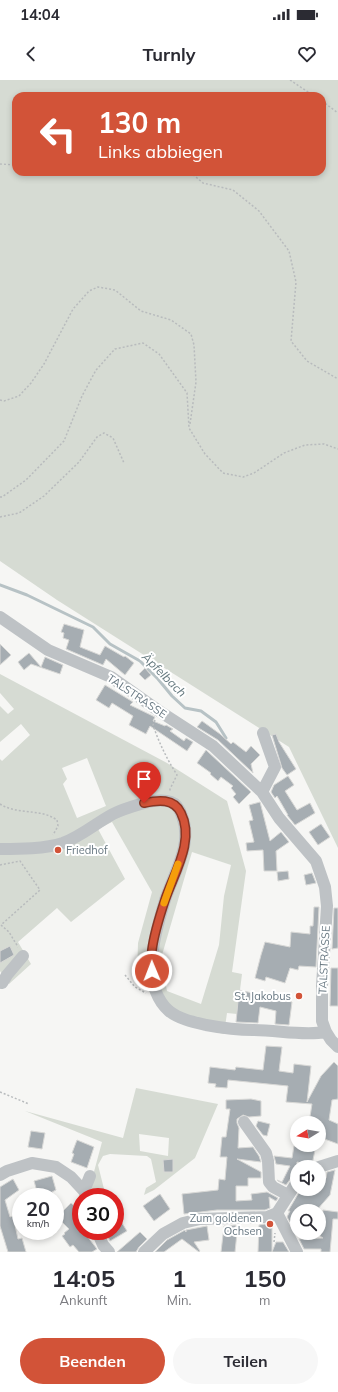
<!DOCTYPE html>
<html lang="de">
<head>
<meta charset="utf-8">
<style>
  body { margin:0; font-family:Mulish,sans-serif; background:#f7f7f7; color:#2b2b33; height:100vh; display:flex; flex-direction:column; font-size:15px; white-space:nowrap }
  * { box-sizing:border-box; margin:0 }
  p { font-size:13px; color:#7c7c81 }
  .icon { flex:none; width:22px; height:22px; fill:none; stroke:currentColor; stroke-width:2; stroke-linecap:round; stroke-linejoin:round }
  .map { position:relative; height:1172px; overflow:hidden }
  .details { display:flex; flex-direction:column; background:#fff; flex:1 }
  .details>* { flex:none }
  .banner { position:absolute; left:12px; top:12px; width:314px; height:84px; border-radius:12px; box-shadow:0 2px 6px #0003; background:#d25338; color:#fff; overflow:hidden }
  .needle { width:26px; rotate:259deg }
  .tools { position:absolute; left:290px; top:1036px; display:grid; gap:8px }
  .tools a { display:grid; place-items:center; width:36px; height:36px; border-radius:50%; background:#fff; box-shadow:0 2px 6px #0003; font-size:20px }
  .speed { position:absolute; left:12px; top:1108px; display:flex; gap:8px; font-size:20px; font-weight:700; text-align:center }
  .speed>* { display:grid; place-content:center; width:52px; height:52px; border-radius:50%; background:#fff; box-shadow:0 2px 6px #0003; line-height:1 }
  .speed small { font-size:10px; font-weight:400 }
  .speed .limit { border:6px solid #d22; background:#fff; color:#111 }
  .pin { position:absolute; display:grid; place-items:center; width:34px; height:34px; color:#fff; margin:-41px -17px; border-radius:50% 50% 50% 0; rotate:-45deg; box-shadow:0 0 4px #0007 }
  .pin .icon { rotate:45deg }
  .me { position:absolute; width:44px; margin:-22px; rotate:359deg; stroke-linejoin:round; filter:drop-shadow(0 0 3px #0008) }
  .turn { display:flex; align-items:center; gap:14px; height:84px; padding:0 20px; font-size:18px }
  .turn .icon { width:52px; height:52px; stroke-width:2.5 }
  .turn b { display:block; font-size:28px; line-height:34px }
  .eta { display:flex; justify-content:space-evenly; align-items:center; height:68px; text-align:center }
  .eta b { font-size:24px; font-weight:700; line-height:28px }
  .cta { display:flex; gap:8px; margin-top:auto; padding:8px 20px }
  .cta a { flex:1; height:46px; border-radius:24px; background:#d25338; color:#fff; font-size:16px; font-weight:700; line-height:46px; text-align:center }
  .cta a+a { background:#f7f7f7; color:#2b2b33 }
  .status { display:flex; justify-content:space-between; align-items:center; height:28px; padding:0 20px; background:#fff; direction:ltr }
  .status svg { height:11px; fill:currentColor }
  header { display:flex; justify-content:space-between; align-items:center; height:52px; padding:0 20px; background:#fff; font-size:18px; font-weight:700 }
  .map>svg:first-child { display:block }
</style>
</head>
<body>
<div class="status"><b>14:04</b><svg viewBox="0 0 49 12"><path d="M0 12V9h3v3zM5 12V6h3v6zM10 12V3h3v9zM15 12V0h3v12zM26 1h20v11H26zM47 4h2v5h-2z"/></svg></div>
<header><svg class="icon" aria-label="back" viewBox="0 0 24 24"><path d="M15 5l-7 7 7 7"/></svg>Turnly<svg class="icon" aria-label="heart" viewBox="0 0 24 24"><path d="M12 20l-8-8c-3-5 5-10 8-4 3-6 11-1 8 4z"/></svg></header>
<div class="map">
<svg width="338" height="1172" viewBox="0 0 338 1172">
  <rect width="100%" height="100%" fill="#f6f6f4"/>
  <path fill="#d6dbd3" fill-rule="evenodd" d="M0,0H338V768L289,667L57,520L0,481ZM16,16H322V92H16Z
    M0,594L167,683L227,721L246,791L232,892L242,894L237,934L227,933L224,954L186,945L155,919L137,896L138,863L152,812L112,742L98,749L125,799L71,842L57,828L18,862L31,884L9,904L0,891V679L2,681L30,655L21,644L0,662V626L8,634L14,629L0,613ZM87,678L106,726L77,738L63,704L67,699L62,688ZM192,772L231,785L224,816L219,865L201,924L167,911L163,891L162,875Z
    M136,1008L218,1024L195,1078L154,1110L144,1115L146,1108L156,1102L151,1079L147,1076L110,1074L103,1076L98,1085L106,1117H89L88,1114L102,1062L25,1031L123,1058ZM139,1054L169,1058L168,1076L140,1071Z"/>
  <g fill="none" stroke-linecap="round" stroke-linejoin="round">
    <path stroke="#b7c2c5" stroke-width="3" d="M0,505L27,515L93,547L110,564L140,581L158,599L172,616L185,628L201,631L216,642L226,658"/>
  </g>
  <path fill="#a6adb2" stroke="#d8d8d6" d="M64,544L84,550L80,567L100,575L105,566L124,577L125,576L134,583L125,595L106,579L103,585L66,569L69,560L63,558L64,553L61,552Z
    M0,564L11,575L0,585Z
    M29,573L41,587L45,577L63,585L60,594L31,584L24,590L18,582Z
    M145,588L151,595L145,600L139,594Z
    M105,605L133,622L130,625L155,637L153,641L165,646L166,645L173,649L170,651L184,661L186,658L193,662L187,671L150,646L146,654L129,645L133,636L112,623L109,628L96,620Z
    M202,641L220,654L231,664L233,662L246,672L251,666L260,675L251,684L253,693L218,660L197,647Z
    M276,654L279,662L296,689L287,695L282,688L272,655Z
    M206,670L251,712L239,724L233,717L236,714L231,708L233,706L221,697L218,701L210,694L211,693L197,683Z
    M288,696L294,705L285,711L297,730L310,723L315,733L295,745L287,735H288L277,716L275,718L271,712L274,705Z
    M260,722L270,761L281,752L289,762L276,771L277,791H264L263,770L247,771L246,763L254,762L249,741L253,740L249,725Z
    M321,744L330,757L318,765L309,752Z
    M288,791L289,799L278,801L277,792Z
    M312,793L316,803L306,805L304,795Z
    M314,827H319L316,887L299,886L298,890L290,888L285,903L266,897L265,901L255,898L261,875L265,862L290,867L291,852L310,854V846H313Z
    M334,828H338V868L332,869Z
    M10,866L14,875L0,883V871Z
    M331,888H338V926H330Z
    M239,910L292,922L289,945L275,944L276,931L260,927L258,943L236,942L238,921L237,920Z
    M266,966L282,967L279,991L293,993L294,984L311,986L307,1022L321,996L334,982L338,986V1019L332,1020L329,1040L338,1044V1064L319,1057V1043H309L312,1024L286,1022L288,1006L228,1000L227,1008L215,1007L216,1004L208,1003L210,987L235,990L236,987L263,990Z
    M251,1019L261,1021V1036L249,1037L243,1035L237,1039V1043L239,1048L238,1068L253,1067L259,1076L261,1082L237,1079L261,1092V1098H248V1106H236V1121L252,1120L251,1114L267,1112L278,1118L276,1121L269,1117L270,1128L265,1130H217L184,1134L182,1114L218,1110L219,1099L225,1100L227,1077H220L222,1057H226L230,1029H226V1020Z
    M258,1041L270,1044L267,1056L263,1055L256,1046Z
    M31,1051L45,1053L42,1069L28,1067Z
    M77,1060L94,1067L87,1088L71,1082L74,1074L72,1073Z
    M308,1065H316L312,1085L297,1082V1095L291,1098L286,1105L278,1101L277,1100L282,1102L290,1086L276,1084L274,1076L292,1078L294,1066L307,1068Z
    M173,1079V1092H164L163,1080Z
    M335,1090L330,1115L316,1131H297V1146L290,1142L287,1137L290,1131H288L301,1109H307L314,1113L318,1109H319V1107L326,1098L327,1092Z
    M52,1096L56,1110L52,1112L54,1117H42L41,1114L38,1115L34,1101Z
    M13,1099L19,1110L5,1120L10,1137L13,1136L18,1159L22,1158L26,1172H8L0,1146V1107Z
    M160,1114L170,1129L154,1141L143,1126Z
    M71,1123L79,1130L75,1134L81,1143V1151H90V1154L87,1156L97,1169L92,1172H79L73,1165L70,1167L62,1156L65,1154L64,1153L69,1149L57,1137Z
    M323,1130L338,1132V1139H333L330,1172H321V1169H304L299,1159L323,1158L320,1156Z
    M115,1132L127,1151L110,1161L105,1151H115Z
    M272,1143V1172L276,1162H283L289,1172H258L259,1145Z
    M236,1145L235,1153H237L235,1172H221L224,1146Z
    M207,1146L209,1160L194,1162L200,1171L199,1172L182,1159L164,1172H155L167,1160L185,1150L186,1152V1150Z
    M140,1152L147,1159L139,1167L136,1172H117Z"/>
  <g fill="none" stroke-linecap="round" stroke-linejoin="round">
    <path stroke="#b8bbbd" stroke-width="1.5" stroke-dasharray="2 2" stroke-linecap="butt" d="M290,0L314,16
      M322,21L338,33
      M0,84L16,85
      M190,92L203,103L233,110L259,131L289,171L296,202L291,261L307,281L338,299
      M0,320L4,321L19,316L31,303L44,284L73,229L89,211L98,207L115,210L141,231L171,240L191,254L194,265L196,302L190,344
      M0,417H2L26,400L64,361L82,316L96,290L115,269L143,263L159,274L187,313L189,348L205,374L223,393L243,397L254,393L284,373L305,365L324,364L338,369
      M0,437L19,433L44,416L79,382L97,357L104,353L113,358L124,383
      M155,640L153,645C159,663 167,679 177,695L170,709V711
      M0,724C17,735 40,728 57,740L58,746L53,755
      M0,785L20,781L40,810L1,845
      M1,845L9,852L18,867
      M125,895L135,907L146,913
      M0,1012L29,1024
      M274,1162L275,1153"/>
    <path stroke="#bec2c5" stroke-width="12" d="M0,537L48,570L111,597L159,631L213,666L262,712L279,738L316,781L325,807L327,826L322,906V941L326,952L331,960L338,967
      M262,712L275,687L263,653
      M0,769C19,769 45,769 63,763C82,756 96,743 113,734C123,729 134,726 144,723C153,721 162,719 171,722C177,724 180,730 182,736C193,764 174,793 165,820C155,853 139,904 169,931C179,939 193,942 206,945C222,948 237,950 253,950C278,950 302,956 326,952
      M2,903L7,895L23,876
      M244,1042L266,1073L268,1081L269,1102L273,1107L288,1115
      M319,1087L338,1081
      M0,1095L7,1091L32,1083L56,1087L71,1097L84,1111L87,1117
      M84,1111L90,1096
      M277,1133L297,1172
      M97,1151L103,1165L109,1172
      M144,1172L163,1154L183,1143L200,1139L267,1137L277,1133L297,1102"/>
  </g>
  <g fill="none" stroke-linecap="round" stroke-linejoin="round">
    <g stroke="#883624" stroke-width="10">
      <path id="route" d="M144,723C158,720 174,718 181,733C195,761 174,793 165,820C160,835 154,854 152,870C151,877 152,884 152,891"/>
    </g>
    <use href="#route" stroke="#d25338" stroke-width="7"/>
    <path stroke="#f59e0b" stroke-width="7" d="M164,823L178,784"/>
  </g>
  <g fill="#d25338" stroke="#fff" stroke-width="1.5">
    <circle cx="58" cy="770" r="4"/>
    <circle cx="299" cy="916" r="4"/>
    <circle cx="270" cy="1144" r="4"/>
  </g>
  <g text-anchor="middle" stroke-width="4" stroke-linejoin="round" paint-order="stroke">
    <g font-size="11" fill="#687882" stroke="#fff">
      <text transform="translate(137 616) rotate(34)" y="4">TALSTRASSE</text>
      <text transform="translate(324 880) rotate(-87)" y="4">TALSTRASSE</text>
    </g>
    <g font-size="11" fill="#687882" stroke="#fff" text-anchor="end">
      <text x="66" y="774" text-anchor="start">Friedhof</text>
      <text x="291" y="920">St. Jakobus</text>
      <text x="262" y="1142">Zum goldenen<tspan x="262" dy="13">Ochsen</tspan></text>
    </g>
    <g font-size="12" font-style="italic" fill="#64787e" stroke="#fff">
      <text transform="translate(164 595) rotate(45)" y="4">Äpfelbach</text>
    </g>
  </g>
</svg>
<div class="tools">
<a><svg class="needle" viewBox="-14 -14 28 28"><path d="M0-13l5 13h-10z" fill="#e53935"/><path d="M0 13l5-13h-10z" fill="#7c7c81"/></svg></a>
<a><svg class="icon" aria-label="sound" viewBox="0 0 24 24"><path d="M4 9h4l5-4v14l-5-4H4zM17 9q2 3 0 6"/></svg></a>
<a><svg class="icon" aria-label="search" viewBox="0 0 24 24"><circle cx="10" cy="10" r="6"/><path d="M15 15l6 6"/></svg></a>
</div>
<div class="speed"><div>20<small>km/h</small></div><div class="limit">30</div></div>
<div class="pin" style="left:144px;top:723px;background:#d93025"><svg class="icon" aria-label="arrive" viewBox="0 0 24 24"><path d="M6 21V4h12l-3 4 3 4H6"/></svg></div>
<svg class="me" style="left:152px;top:891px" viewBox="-20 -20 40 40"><circle r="17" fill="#d25338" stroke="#fff" stroke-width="3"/><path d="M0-11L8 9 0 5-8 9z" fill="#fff"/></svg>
<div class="banner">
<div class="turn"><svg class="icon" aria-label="left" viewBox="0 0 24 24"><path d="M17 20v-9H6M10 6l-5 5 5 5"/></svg><div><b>130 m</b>Links abbiegen</div></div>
</div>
</div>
<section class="details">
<div class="eta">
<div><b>14:05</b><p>Ankunft</p></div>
<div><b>1</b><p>Min.</p></div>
<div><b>150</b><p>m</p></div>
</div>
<div class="cta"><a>Beenden</a><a>Teilen</a></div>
</section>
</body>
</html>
